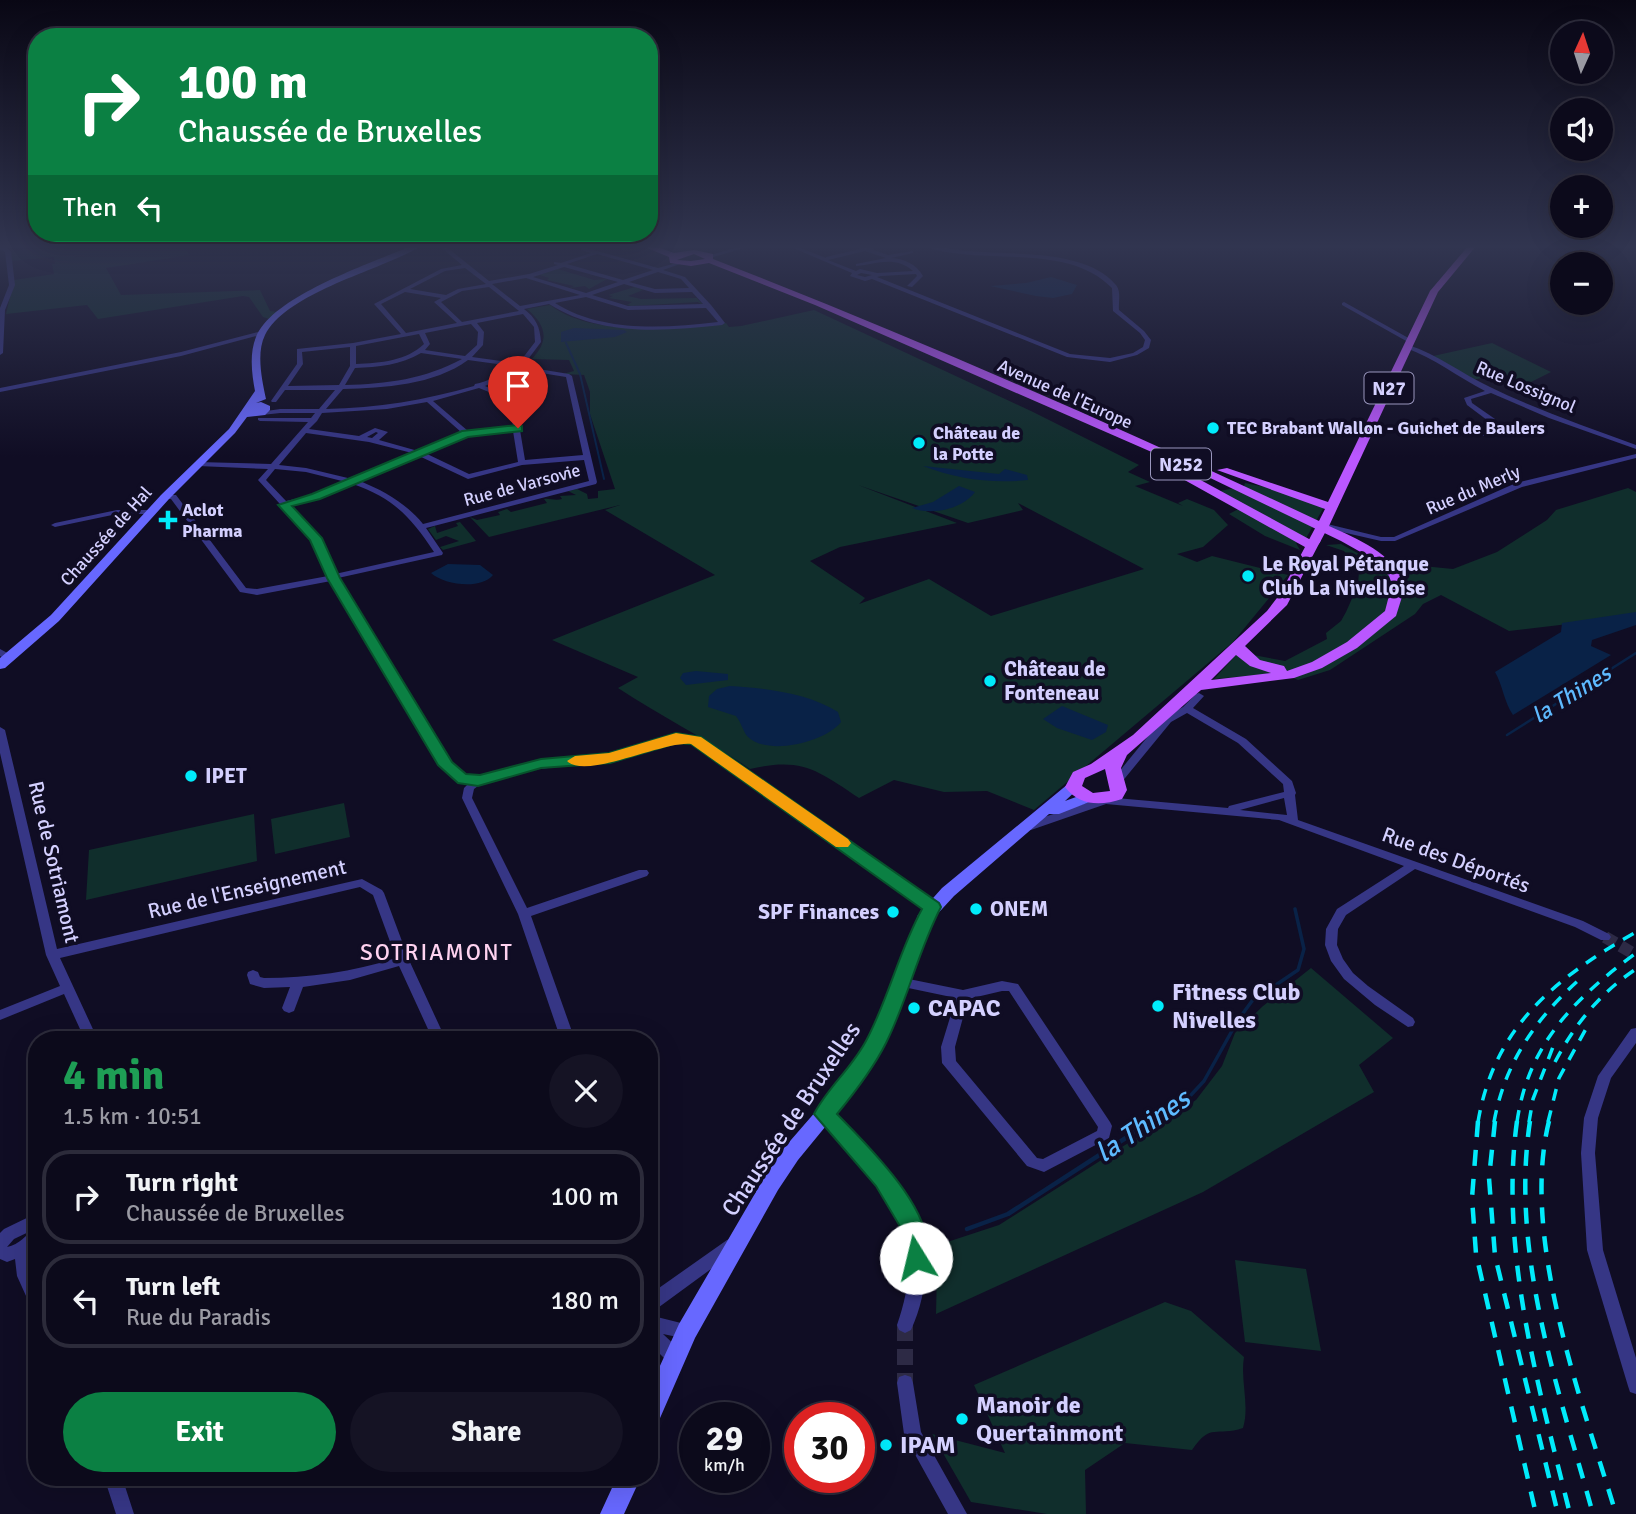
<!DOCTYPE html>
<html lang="en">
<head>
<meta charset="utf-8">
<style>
  body { margin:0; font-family:Signika,sans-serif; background:#151324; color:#f1f3f6; height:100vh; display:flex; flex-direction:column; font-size:26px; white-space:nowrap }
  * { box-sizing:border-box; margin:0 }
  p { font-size:23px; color:#9a9aa3 }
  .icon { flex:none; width:38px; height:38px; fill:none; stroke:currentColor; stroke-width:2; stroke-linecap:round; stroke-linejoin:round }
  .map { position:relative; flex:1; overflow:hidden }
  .panel { position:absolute; left:28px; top:1031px; width:630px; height:455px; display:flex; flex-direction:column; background:#0c0a1b; border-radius:28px; box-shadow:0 7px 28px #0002,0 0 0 2px #2c2b3a }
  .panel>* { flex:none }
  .banner { position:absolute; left:28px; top:28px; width:630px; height:214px; border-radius:28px; box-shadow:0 7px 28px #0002,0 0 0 2px #2c2b3a; background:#0b8043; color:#fff; overflow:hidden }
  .needle { width:46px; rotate:3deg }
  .buttons { position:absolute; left:1550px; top:21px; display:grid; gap:14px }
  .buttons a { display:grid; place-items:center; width:63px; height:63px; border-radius:50%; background:#0c0a1b; box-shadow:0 7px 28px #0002,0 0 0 2px #2c2b3a; font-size:35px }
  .speed { position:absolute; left:679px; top:1402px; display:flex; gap:14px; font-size:35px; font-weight:700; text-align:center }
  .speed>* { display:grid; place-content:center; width:91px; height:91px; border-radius:50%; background:#0c0a1b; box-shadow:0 7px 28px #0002,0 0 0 2px #2c2b3a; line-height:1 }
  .speed small { font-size:18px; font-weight:400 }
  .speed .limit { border:10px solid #d22; background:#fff; color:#111 }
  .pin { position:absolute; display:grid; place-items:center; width:60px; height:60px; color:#fff; margin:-72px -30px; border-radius:50% 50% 50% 0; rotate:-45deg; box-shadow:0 0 7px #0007 }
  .pin .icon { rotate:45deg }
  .me { position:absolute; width:77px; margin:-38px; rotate:351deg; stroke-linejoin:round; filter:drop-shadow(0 0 5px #0008) }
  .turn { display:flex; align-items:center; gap:24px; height:147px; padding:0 35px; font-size:32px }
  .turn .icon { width:91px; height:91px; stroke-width:2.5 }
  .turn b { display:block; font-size:49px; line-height:60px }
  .then { display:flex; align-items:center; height:66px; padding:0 35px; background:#0003; gap:14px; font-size:26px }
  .round { display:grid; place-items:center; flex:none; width:74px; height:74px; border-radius:37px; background:#151324 }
  .headline { display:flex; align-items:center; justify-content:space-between; height:119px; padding:0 35px }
  h1 { font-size:42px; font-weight:700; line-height:52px; color:#1e9e55 }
  .action { display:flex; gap:14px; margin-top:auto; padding:14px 35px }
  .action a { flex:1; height:80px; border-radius:42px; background:#0b8043; color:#fff; font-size:28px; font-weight:700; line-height:80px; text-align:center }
  .action a+a { background:#151324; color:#f1f3f6 }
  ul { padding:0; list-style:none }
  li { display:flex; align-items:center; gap:21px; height:94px; margin:0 14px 10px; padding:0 21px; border:4px solid #2c2b3a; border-radius:28px }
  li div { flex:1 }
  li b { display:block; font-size:26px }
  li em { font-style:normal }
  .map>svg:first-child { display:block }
</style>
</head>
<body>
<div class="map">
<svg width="1636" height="1514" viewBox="0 0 1636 1514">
  <rect width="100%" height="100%" fill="#100d24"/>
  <path fill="#102e2c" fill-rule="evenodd" d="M44,245H181L190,255L106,268L121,295L260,290L270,311L277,312L269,319L263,317L249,297L243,296L98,319L87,305L6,314L14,280L54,274L52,264H55L54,257L11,261L10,252Z
    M558,269L594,280L607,279L589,289L585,286L570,288L574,286L547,280L549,278L540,275L532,277Z
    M635,287L643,290L628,296L641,299L697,298L703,305L698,302L631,306L627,305L632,302L609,298L613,296L608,295Z
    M550,305C593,338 678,328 726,323L729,327L741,326L814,310L1031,411L1139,465L1128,472L1150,482L1135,486L1183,506L1178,503L1187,499L1214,510L1228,525L1203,547L1177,554L1197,562L1212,556L1288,575L1233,642L1034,810L987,791L944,792L894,780L859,798C817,770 802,757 750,769C707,739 662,717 618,688L638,677L552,640L715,575L605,510L620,505L489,537L470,517L477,520L500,515L498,512L507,509L511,512L547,503L544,499C549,498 555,501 562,499L560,496L576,495L568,491L577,489L587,494L588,499L598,498V491L615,489L590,414V392L584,375L563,374L574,371L569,360L532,359C550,340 546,325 527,309ZM858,485L968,523L1023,510L1018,503L1144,569L991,616L929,579L859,604L865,598L810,561L840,547L957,523Z
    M1492,343L1551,372L1527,384L1502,373L1473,380L1433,356Z
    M1245,483L1270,488L1324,507L1305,540L1296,543L1300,550L1265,536L1229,514L1244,506L1220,491L1244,486Z
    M1628,488L1636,492V616L1509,631L1441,595L1423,604L1415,614L1330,670L1298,680L1258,662L1248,654L1285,661L1327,639L1326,633L1341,621L1346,612L1358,585L1359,571L1344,551L1326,545L1341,544L1372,561L1453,569L1497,552L1547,520L1556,510Z
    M460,522L476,541L443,550L440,547L459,541L446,536L436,540L428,529L435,526L437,533L458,526L456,523Z
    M1237,654L1278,673L1214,679Z
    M344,803L350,837L275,854L271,819Z
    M254,814L257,861L86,900L89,850Z
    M1311,968L1393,1038L1359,1065L1374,1092L1203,1192L936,1314L937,1271L929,1248L999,1225L1196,1100L1222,1066L1235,1033L1263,1006Z
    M1235,1260L1306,1269L1321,1351L1245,1342Z
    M1165,1302L1191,1311L1244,1357C1240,1381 1250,1405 1243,1428C1216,1437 1211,1422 1192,1450L1125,1443L1085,1470L1086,1514H1047L971,1502L932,1434L1005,1453L974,1385Z"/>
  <path fill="#092247" d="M1051,277L1077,285L1072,294L1053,298L1036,296L990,286L1026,283Z
    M574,328L624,330L627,332L615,337L561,342V332Z
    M923,466L999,474L1005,469L1027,475L1028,480C992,484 957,479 923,466Z
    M959,486L975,492C963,509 931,516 912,508L933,502Z
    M448,564L480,565L493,575C481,590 444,585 431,573Z
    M1636,612V625L1592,640L1591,646L1611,655L1513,715C1504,702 1503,686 1495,672L1561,632L1562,623Z
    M696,671L728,674V680L686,685L680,678L683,673Z
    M730,686C765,688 808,693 838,712L841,722C826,742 766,757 747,736C743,731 741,722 736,716L708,707L709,696L717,689Z
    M1062,706L1108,725L1106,732L1092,740L1057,728L1043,719Z"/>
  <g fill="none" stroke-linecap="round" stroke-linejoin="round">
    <path stroke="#092247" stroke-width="2" d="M566,343L580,374L604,479"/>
    <path stroke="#092247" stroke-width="2.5" d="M1507,735L1636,653"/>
    <path stroke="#092247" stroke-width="3.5" d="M1149,1122L1190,1096L1204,1081L1238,1020L1252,1001L1298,970L1304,949L1295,909"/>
    <path stroke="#092247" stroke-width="4.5" d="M967,1229L1008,1214L1152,1121"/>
    <path stroke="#2d2a45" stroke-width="12" stroke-dasharray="12 6" stroke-linecap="butt" d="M1605,937L1636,955"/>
    <path stroke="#2d2a45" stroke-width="16" stroke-dasharray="16 8" stroke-linecap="butt" d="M905,1325V1383"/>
    <path fill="#363685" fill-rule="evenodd" d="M0,245L11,251L15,285L5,310L3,353L0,355V308L9,285L5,252L0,249Z
      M438,245H444L489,281L529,274L558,265L554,264V262L561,263L591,253L581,250L583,247L658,268L680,262V264L663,270L685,277L711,305L725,323L722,325C664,331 601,337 549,304L524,309C536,318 540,327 541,342L526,362L520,366L569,374L572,376L597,482L596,484L426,528L443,553L442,555L338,578L450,763L465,776L471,774L479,777L521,765L609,755L676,735L699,738L936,904L938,907L936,910H928L692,743L676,741L610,761L522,771L482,783L474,789L472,798L527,908L639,870H647L649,873L647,876L531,916L575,1040H561L518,914L462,798L464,788L471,781L459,782L442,767L331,581L257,595L240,592L171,499H165L161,497L165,495H176L246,588L257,589L328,576L312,539L258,480L268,469L198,466L194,464L198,462L271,464L308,422L260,421L258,420V418H311L315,413H280L262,415L260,414V412L280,409H319L335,390H285L276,402H272L271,401L297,364V349L353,343L401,334L374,304L441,269L462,265ZM597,254L653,270L623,280L567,264ZM564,267L618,282L586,293L533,277ZM465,268L486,284L458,289L446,295L410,289L445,271ZM658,272L681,279L689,288L655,289L629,282ZM526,278L580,295L520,306L492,284ZM624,284L655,293L692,292L703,304L628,306L592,295ZM489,287L519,311L462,322L441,302L462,291ZM405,292L441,298L434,302L457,323L406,333L381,304ZM586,297L628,310L706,308L718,322C664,328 603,333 555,303ZM523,314L534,327L535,342L522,359L516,363L472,357L483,345L484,332L477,323ZM471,324L478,332L477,345L465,356L425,350L430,344L425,333ZM419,334L424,344C406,361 381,363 356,364V346ZM350,347V366L339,385L288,386L303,364L302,352ZM421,353L462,359C425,379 387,384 345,385L355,368C378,367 401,365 421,353ZM468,360L511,366C501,374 488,382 475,384L474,386C426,400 377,408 326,409L343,389C384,388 434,385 468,360ZM516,369L566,377L583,455L525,460L520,430L522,428L520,426L515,399L485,386L505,377ZM479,388L509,400L513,426L468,431L433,401ZM427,402L461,432L418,451L379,440L388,432L375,428L359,436L309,429L317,421L322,413L387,409ZM513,431L518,462L469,474L425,453L467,435ZM376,432L378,433L372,438L367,437ZM306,433L369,442L412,453L352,479L306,468L279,465ZM419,456L468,479L522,465L584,460L589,481L423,524C406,503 384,491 360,481ZM275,469L306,472L346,482L314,495L286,501L266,480ZM353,484C393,498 411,517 434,552L335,574L320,538L290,505L319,499Z
      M745,245H754L710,258L707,256Z
      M786,245H793L826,258V257L860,249L853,245L865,247L882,245L871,249L888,255L913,251V253L891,258C905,259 916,264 923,276L912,287L907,286L917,276L916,274L881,276L877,277L1070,354L1110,358L1133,353L1143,347L1145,340L1140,333L1113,311L1112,288C1066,240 978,268 921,245C937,245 953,250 969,251C1011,255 1085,249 1115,284C1122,291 1118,302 1119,310L1144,331L1151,340L1149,348L1137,355L1110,362L1067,357L872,279L865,281L850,276L852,273ZM865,251L886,258L856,264V266C877,264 895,255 913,271L877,273L860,269L856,271L828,260ZM861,273L872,275L865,277L857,275Z
      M814,245H824L811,248V246Z
      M1344,302L1412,340L1413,341L1408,342L1342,305V303Z
      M262,331L264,332V334L181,356L0,392V388L181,352Z
      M1408,345C1437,354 1462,374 1490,387C1537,410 1587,427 1636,445V449L1549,418L1491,393L1471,399L1472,403L1495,419L1490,434L1483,436L1482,434L1487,420L1467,405L1464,398L1485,391C1458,377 1434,358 1406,348L1405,347Z
      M1636,454V458L1522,487L1395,541H1381L1320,527L1319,525L1323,523L1381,537H1394L1516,483Z
      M117,510H150L154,512L150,514H117L55,527L51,525L55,523Z
      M0,649L13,656L15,658L13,660H7L0,656Z
      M1199,693L1204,696L1193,708L1246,739L1292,781L1296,793L1295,795L1298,820L1583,921L1609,934L1611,937L1609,940H1601L1575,927L1415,869L1346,915L1338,929L1337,945L1343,959L1353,973L1368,986L1413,1018L1415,1022L1413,1026L1408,1027L1375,1005L1344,979L1331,961L1325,945L1326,929L1337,909L1404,866L1279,820L1106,804L1031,830H1023L1021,827L1023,824L1105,797L1228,808L1229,806L1284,792L1283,784L1238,743L1187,713L1171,722L1121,783H1113L1112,781L1113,779L1163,718L1183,707L1196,694ZM1284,798L1287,815L1240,810Z
      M0,727L5,730L57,949L362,879L382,890L384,893L409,960L446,1040H433L399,966L350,980L303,987L294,1011L289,1013L284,1011L282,1008L290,987L264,988L250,984L247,975L248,972L253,970L258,972L260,977L264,978C310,978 352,972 396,958L373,895L360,887L60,958L98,1040H85L64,994L0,1020V1010L60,986L46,955L0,753Z
      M899,977L963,990L1002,981L1018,984L1110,1122L1112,1126L1109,1138L1044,1172L1027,1166L942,1063L941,1047L956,998L894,985L893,982L894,979ZM1002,991H1009L1098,1127L1097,1131L1043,1159L1037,1158L956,1061L955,1047L968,999Z
      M1636,1028V1043L1611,1078L1598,1118L1595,1153L1603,1250L1636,1358V1394L1630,1392L1628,1386L1587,1250L1581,1153L1584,1118L1598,1076L1631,1029Z
      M824,1108C842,1114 855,1135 866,1149C914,1206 944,1256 911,1330L905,1333L899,1330L897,1325C926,1240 899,1209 846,1146C837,1135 824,1126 817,1114L819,1110Z
      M37,1213V1228L14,1239L7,1247C20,1245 25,1234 37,1229V1246L30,1252L33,1276L37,1284V1309L31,1307L17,1276L15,1259L7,1262L0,1259V1233L4,1229Z
      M732,1238L737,1240L740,1245L737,1250L655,1310L649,1312V1295L727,1240Z
      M649,1315L693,1326L695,1331L693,1336L687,1339L663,1334L680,1350L682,1356L680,1362L674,1364L668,1362L649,1343Z
      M905,1375L911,1377L913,1383L921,1432L967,1514H948L907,1440L904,1434L897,1383L899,1377Z
      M104,1477H122L134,1514H116Z"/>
    <path fill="#6768ff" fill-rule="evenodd" d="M413,245H423C383,270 288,291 265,335C256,353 262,380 266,399L256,403L261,402L270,406V410L265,415L247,417L235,433L169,499L59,621L5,668L0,669V658L51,615L161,495L229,429L255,391C252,375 249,354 256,337C273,295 373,263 413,245Z
      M1073,783L1080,787L1065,801L1087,793L1094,798L1092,801L1059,814H1049L954,896L931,921L883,1046L862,1082L798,1160L778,1190L695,1338L657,1425L649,1428V1390L679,1324L764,1178L784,1148L850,1072L869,1040L918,915L942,888L1068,784Z
      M617,1477H641L624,1514H600Z"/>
    <path fill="#ba57ff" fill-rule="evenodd" d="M640,245H652L674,253L694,250L713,254V259C918,339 1120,427 1319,521L1325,509L1217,470L1227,468L1328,502L1430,291L1469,245H1477L1438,292L1329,526C1358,539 1392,553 1406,584L1396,616L1357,648L1322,668L1294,678L1201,690L1127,755L1121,768L1127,790L1122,799C1101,806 1079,806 1065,787L1073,772L1091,764L1133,735L1267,611L1280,594L1305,547L1154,463V459H1162L1309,539L1315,536L1321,540L1287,605L1245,646L1260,660L1284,666L1287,671L1312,662L1347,642L1385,611L1392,584L1389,576L1373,559L1341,541L1202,474L815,305L709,263L691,266L670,263L669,257ZM694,254L705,259L691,261L677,260ZM1236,655L1250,666L1271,673L1211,680ZM1105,769L1110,791L1093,793L1082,786L1085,778Z"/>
    <path stroke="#00ebfb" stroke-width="3.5" stroke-dasharray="12 10" stroke-linecap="butt" d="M1555,1062C1575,1024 1600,993 1636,969
      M1478,1122C1494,1026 1556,978 1636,932
      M1494,1122C1505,1062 1536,1018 1581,978
      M1517,1122C1528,1044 1575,998 1636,953
      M1529,1122L1533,1099L1553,1047
      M1548,1122L1559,1078L1588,1025"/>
    <path stroke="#00ebfb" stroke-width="4.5" stroke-dasharray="16 13" stroke-linecap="butt" d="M1478,1121L1472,1198L1476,1254L1536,1514
      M1495,1121L1489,1178L1495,1256L1558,1514
      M1517,1121C1499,1251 1539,1388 1570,1514
      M1530,1121C1510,1254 1558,1387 1593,1514
      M1549,1121C1520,1238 1582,1401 1616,1514"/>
    <path stroke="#ba57ff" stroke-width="11" d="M1315,540L1323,525"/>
  </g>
  <linearGradient id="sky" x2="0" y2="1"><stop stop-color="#090714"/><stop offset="0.54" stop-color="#313550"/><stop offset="1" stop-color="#313550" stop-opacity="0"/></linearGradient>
  <rect width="1636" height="457" fill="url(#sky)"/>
  <path fill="#0b8043" stroke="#07532c" stroke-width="2" d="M518,425L522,426V431L468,437L320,499L292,506L322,538L340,578L452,762L466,774L480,775L541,759L609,753L676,733L701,737L939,903L941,907C918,951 908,999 886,1043C873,1069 856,1091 837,1114C866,1144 945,1219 924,1265L916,1269L907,1265L901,1228L876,1186L814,1114C828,1087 853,1067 867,1039C889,997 899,951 922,909L691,744L677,743L610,763L541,768L478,786L458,783L438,765L327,578L310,540L278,505L312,494L462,431Z"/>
  <path fill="#f59e0b" d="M676,733L701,737L848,839L851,843L848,847H836L691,744C663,741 586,780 567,761L575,756L609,753Z"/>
  <g fill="#00ebfb" stroke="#100d24" stroke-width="2.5">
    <circle cx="1213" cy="428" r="7"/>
    <circle cx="919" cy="443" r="7"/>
    <path d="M164.5 509.5h7v7h7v7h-7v7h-7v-7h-7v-7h7z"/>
    <circle cx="1248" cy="576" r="7"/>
    <circle cx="990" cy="681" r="7"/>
    <circle cx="191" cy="776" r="7"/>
    <circle cx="976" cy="909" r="7"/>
    <circle cx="893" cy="912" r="7"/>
    <circle cx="1158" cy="1006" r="7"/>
    <circle cx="914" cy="1008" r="7"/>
    <circle cx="962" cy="1419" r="7"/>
    <circle cx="886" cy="1445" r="7"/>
  </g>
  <g text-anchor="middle" stroke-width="7" stroke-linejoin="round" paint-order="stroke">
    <g font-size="18" fill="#d4d0ff" stroke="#100d24">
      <text transform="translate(1526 387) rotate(23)" y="6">Rue Lossignol</text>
      <text transform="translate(1065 394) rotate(24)" y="6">Avenue de l'Europe</text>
      <text transform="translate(522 485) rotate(-15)" y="6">Rue de Varsovie</text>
      <text transform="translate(1473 490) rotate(-23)" y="6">Rue du Merly</text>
      <text transform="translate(106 536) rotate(-48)" y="6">Chaussée de Hal</text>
    </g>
    <g font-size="18" font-weight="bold" fill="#d4d0ff" stroke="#100d24" text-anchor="start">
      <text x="1227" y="434">TEC Brabant Wallon - Guichet de Baulers</text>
      <text x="933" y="439">Château de<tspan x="933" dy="21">la Potte</tspan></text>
      <text x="182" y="516">Aclot<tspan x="182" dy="21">Pharma</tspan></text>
    </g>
    <g fill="#100d24" stroke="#9996bd" stroke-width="2">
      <rect x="1364.5" y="372.5" width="49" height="31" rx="5"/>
      <rect x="1151" y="448.5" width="60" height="31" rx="5"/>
    </g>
    <g font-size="19" font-weight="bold" fill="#d4d0ff">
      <text x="1389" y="395">N27</text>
      <text x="1181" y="471">N252</text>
    </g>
    <g font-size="21" font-weight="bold" fill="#d4d0ff" stroke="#100d24" text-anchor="start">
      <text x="1262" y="571">Le Royal Pétanque<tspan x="1262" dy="24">Club La Nivelloise</tspan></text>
      <text x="1004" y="676">Château de<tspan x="1004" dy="24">Fonteneau</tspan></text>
      <text x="205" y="783">IPET</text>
      <text x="990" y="916">ONEM</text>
      <text x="879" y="919" text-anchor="end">SPF Finances</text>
    </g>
    <g font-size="21" fill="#d4d0ff" stroke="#100d24">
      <text transform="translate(1456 860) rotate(20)" y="7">Rue des Déportés</text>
      <text transform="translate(54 862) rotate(77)" y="7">Rue de Sotriamont</text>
      <text transform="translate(247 889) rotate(-13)" y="7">Rue de l'Enseignement</text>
    </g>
    <g font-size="23" font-style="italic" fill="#5ebaff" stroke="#100d24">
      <text transform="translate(1571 694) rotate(-32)" y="8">la Thines</text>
    </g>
    <g font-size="23" letter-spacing="2" fill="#ffd2f0" stroke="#100d24">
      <text x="437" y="960">SOTRIAMONT</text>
    </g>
    <g font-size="24" font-weight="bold" fill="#d4d0ff" stroke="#100d24" text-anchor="start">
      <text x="1172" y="1000">Fitness Club<tspan x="1172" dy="28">Nivelles</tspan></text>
      <text x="928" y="1016">CAPAC</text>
      <text x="976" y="1413">Manoir de<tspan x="976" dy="28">Quertainmont</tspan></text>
      <text x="900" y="1453">IPAM</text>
    </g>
    <g font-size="24" fill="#d4d0ff" stroke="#100d24">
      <text transform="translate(791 1119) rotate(-56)" y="8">Chaussée de Bruxelles</text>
    </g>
    <g font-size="28" font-style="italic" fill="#5ebaff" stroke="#100d24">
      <text transform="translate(1142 1125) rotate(-34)" y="10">la Thines</text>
    </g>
  </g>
</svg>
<div class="buttons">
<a><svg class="needle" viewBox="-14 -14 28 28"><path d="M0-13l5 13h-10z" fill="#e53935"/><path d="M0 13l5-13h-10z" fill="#9a9aa3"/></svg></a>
<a><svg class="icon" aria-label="sound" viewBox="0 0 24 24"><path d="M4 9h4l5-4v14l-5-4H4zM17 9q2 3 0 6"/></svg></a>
<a>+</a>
<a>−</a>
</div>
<div class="speed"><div>29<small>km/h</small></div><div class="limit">30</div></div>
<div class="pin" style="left:518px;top:428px;background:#d93025"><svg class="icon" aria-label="arrive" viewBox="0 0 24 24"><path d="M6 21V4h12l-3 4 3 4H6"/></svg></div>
<svg class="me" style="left:916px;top:1258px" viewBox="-20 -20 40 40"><circle r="19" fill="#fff"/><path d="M0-13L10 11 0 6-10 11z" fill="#0b8043"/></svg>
<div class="banner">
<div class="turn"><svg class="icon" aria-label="right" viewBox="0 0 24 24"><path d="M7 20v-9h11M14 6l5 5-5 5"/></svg><div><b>100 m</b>Chaussée de Bruxelles</div></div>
<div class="then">Then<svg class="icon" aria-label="left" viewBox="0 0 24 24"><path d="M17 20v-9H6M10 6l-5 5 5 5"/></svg></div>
</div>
<section class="panel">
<div class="headline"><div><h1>4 min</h1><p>1.5 km · 10:51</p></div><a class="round"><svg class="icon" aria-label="close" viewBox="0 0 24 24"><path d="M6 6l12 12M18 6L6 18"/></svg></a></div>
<ul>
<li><svg class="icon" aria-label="right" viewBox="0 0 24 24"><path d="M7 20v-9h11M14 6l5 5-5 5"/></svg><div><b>Turn right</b><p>Chaussée de Bruxelles</p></div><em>100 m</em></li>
<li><svg class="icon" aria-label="left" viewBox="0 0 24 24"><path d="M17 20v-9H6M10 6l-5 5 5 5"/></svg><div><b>Turn left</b><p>Rue du Paradis</p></div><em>180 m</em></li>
</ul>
<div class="action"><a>Exit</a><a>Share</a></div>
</section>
</div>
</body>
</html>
